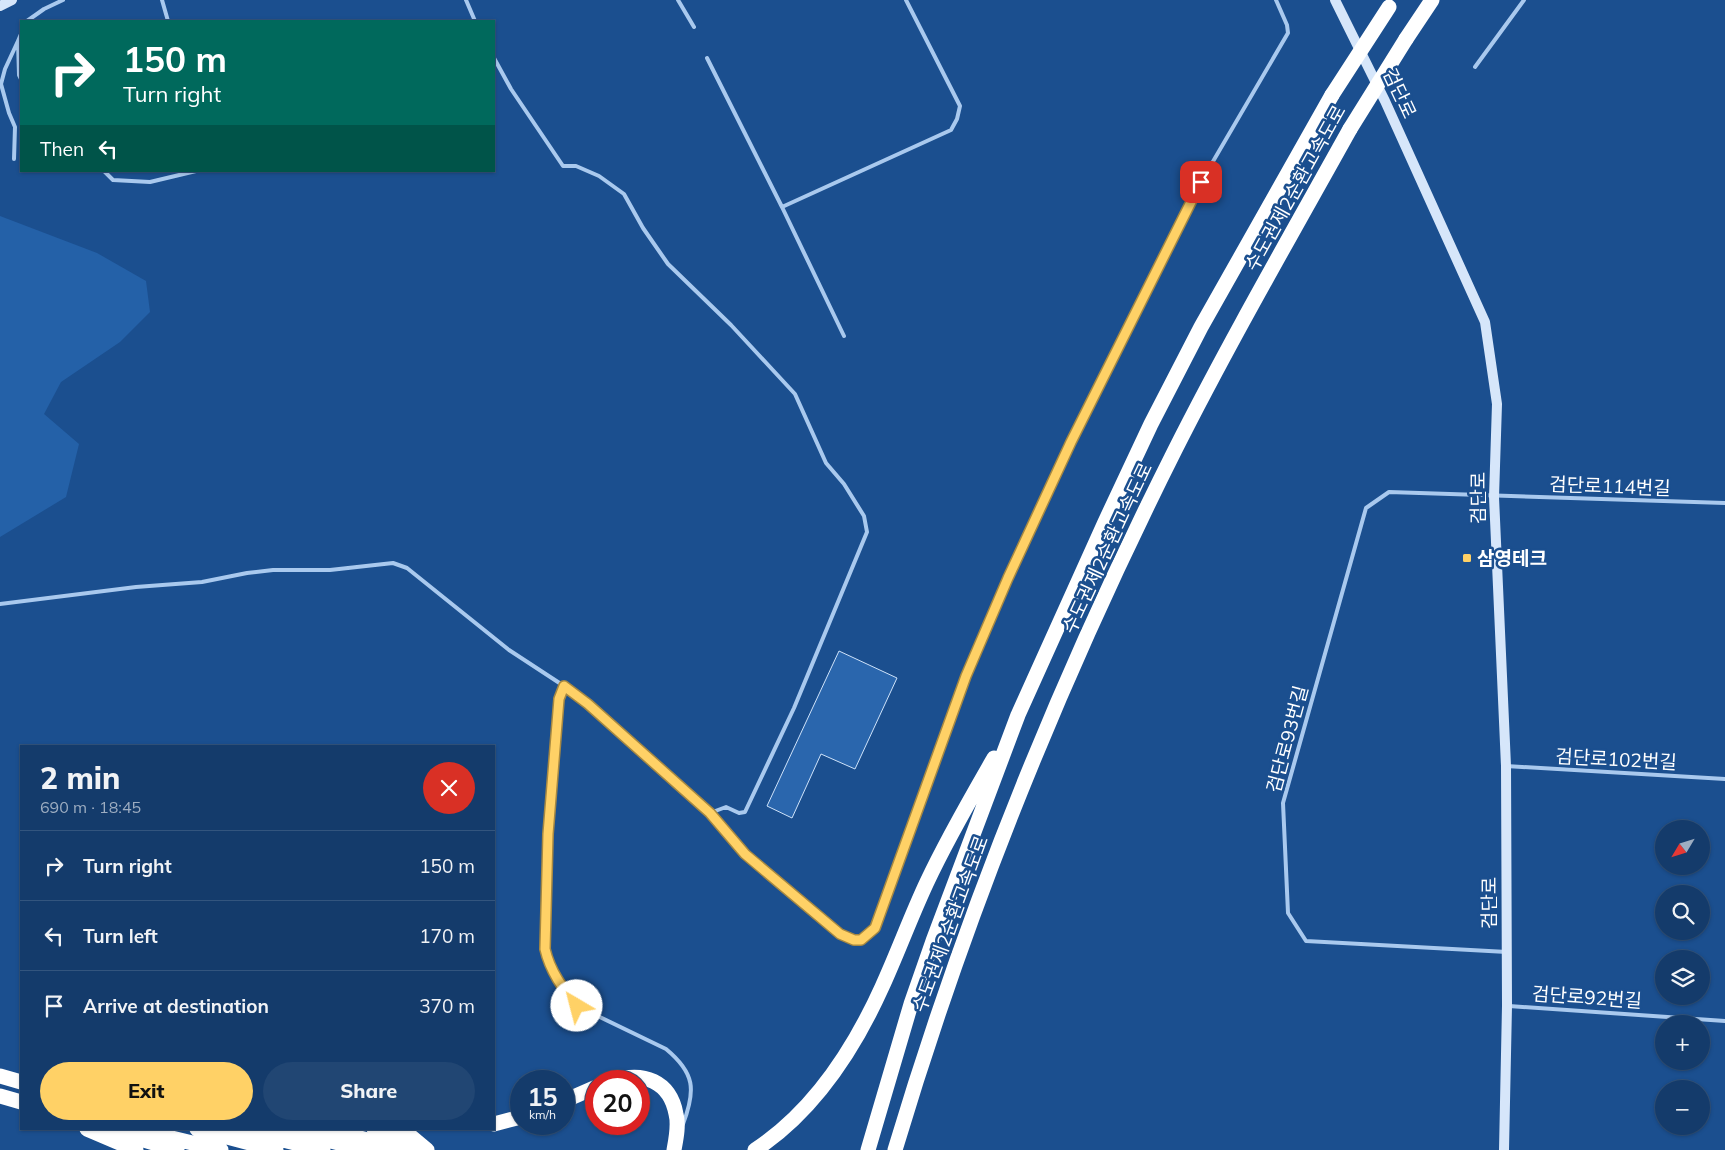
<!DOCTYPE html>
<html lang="en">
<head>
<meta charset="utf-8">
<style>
  body { margin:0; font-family:Mulish,"Noto Sans KR",sans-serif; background:#214673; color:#f1f3f6; height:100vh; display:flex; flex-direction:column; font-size:19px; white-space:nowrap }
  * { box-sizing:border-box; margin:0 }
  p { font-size:16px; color:#9dadc1 }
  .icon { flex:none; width:28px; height:28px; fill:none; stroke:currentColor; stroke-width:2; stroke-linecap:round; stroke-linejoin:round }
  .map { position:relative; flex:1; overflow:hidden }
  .drawer { position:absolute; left:20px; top:745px; width:475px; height:385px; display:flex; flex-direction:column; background:#143b6b; border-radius:0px; box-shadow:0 1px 4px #0004,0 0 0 1px #33557e }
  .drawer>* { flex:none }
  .guide { position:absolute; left:20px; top:20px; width:475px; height:152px; border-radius:0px; box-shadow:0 1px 4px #0004,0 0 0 1px #33557e; background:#00695c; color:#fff; overflow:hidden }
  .needle { width:32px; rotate:232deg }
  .buttons { position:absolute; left:1655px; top:820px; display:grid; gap:10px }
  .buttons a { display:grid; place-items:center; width:55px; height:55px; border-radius:50%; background:#143b6b; box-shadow:0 1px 4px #0004,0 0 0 1px #33557e; font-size:25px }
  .speed { position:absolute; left:510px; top:1070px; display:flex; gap:10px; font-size:25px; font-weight:700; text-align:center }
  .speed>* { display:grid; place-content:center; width:65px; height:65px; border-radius:50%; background:#143b6b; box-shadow:0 1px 4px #0004,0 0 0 1px #33557e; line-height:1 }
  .speed small { font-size:12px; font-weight:400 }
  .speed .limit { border:8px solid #d22; background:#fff; color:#111 }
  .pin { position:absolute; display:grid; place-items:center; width:42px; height:42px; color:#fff; margin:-21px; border-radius:10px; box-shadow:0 2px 8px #0006 }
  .me { position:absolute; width:55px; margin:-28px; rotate:323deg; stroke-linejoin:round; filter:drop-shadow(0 0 4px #0008) }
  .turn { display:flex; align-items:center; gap:18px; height:105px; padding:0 20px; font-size:22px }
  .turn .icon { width:65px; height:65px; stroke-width:2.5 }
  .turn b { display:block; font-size:35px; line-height:42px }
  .then { display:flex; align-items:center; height:48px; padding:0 20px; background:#0003; gap:10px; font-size:19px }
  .round { display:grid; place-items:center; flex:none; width:52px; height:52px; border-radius:26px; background:#214673 }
  .overview { display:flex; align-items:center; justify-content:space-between; height:85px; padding:0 20px }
  h1 { font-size:30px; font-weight:800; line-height:38px }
  .action { display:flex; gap:10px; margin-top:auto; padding:10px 20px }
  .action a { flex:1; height:58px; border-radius:30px; background:#ffd166; color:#111; font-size:20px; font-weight:800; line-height:58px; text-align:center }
  .action a+a { background:#214673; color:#f1f3f6 }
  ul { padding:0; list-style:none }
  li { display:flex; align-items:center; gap:15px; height:70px; padding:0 20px; border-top:1px solid #33557e }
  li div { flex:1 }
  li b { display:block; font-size:19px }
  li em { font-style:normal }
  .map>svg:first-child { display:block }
</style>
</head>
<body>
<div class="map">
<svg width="1725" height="1150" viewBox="0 0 1725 1150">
  <rect width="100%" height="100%" fill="#1b4f8f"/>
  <path fill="#2461a8" d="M0,216L97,253L146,281L150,312L120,342L61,382L44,414L79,444L66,497L0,537Z"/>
  <path fill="#2a66ad" stroke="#cfe3fa" d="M839,651L897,678L855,769L821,754L792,818L767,806Z"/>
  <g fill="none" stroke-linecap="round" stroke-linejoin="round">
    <path stroke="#a9c9ee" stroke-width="4" d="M162,0L168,21
      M466,0L475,21
      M678,0L694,27
      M27,21L44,9L63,0
      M21,34L18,41L19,75L21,79
      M494,58L511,89L563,166H576L599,176L624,194L643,228L668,264L731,325L795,394L826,463L844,484L864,516L867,532L794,708L745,812L739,813L726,807L710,813
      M707,58L782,207L951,130L957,119L960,106L906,0
      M1475,67L1524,0
      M14,159L15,127L9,113L1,84L5,69L18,41
      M104,171L113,180L150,182L196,171
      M782,207L844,336
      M0,604L136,587L202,582L247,573L273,570H330L393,563L407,568L509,650L564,686L588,704L710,813L745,854L840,934L855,940H861L875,928L966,676L1016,561L1071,442L1201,182L1288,33L1287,25L1276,0
      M564,686L559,699L548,834L545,949L547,959L555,976L565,992L577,1006L666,1049C695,1073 696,1090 683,1124
      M1506,766L1725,779
      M1507,952L1306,941L1288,913L1283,803L1366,508L1389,492L1725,503
      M1509,1006L1725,1021"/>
    <path stroke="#d6e6fa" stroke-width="10" d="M1335,0L1385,101L1485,322L1497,404L1494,497L1506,766L1507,1006L1504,1150
      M0,6L12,0"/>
    <path stroke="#fff" stroke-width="15" d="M1406,39L1432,0
      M0,1076L21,1082
      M613,1081C643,1071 670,1081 676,1114C679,1125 676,1139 674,1150
      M0,1096L21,1102
      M564,1101L596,1087
      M494,1124L521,1117
      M87,1129L136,1150
      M107,1129L177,1150
      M135,1129L221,1150
      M197,1129L276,1150
      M239,1129L323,1150
      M284,1129L366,1150
      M328,1129L385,1145L395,1150
      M374,1129L388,1132L414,1150
      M402,1129L427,1150
      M755,1150C813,1112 854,1049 882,987C898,952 911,916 927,882C947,839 971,798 994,758
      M868,1150L911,1004L933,941L1018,715L1105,522L1151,424L1201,327L1332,95
      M895,1150C967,909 1062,675 1175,450C1230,341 1291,235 1350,129"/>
    <path stroke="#fff" stroke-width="15" d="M1332,95L1389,7
      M1350,129L1406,39"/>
  </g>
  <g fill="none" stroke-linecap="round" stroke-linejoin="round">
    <g stroke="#a68842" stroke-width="12">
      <path id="route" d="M577,1006C563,989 550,971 545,949L548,834L559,699L564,686L588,704L710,813L745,854L840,934L854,940H861L875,928L966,676L1008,578L1071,442L1201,182"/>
    </g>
    <use href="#route" stroke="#ffd166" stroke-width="9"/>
  </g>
  <rect fill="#ffd166" stroke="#1b4f8f" stroke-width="2" x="1462" y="553" width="10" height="10" rx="2.5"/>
  <g text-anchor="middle" stroke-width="5" stroke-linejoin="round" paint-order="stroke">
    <g font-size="19" fill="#fff" stroke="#1b4f8f">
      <text transform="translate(1400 93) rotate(65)" y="7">검단로</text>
      <text transform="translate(1295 188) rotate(-61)" y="7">수도권제2순환고속도로</text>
      <text transform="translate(1610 486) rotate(2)" y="7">검단로114번길</text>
      <text transform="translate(1478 498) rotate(-90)" y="7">검단로</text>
      <text transform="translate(1107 548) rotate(-65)" y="7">수도권제2순환고속도로</text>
      <text transform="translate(1287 739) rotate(-75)" y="7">검단로93번길</text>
      <text transform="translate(1616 759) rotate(3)" y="7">검단로102번길</text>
      <text transform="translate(1489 903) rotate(-90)" y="7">검단로</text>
      <text transform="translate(950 924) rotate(-70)" y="7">수도권제2순환고속도로</text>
      <text transform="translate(1587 997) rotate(4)" y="7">검단로92번길</text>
    </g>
    <g font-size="19" font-weight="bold" fill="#fff" stroke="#1b4f8f" text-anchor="start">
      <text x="1477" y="565">삼영테크</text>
    </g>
  </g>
</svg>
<div class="buttons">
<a><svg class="needle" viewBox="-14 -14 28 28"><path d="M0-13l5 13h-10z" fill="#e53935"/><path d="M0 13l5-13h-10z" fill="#9dadc1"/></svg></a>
<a><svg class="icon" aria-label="search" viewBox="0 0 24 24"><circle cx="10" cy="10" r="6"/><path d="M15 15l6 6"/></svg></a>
<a><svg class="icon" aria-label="layers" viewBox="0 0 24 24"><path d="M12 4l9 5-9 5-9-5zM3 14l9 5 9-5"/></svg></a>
<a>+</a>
<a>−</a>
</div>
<div class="speed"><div>15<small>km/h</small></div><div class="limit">20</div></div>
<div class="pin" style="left:1201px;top:182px;background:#d93025"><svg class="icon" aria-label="arrive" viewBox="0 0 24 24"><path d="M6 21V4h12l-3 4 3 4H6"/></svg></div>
<svg class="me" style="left:577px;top:1006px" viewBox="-20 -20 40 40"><circle r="19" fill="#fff"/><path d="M0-13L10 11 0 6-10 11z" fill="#ffd166"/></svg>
<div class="guide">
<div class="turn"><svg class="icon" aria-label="right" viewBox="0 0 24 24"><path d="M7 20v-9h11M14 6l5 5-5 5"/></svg><div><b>150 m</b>Turn right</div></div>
<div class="then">Then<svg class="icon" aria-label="left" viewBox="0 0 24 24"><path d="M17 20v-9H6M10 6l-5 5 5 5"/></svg></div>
</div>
<section class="drawer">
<div class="overview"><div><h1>2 min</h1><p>690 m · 18:45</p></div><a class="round" style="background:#d93025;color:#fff"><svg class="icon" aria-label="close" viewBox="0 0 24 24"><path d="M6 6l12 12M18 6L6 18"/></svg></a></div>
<ul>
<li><svg class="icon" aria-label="right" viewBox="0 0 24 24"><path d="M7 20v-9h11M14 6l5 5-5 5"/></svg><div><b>Turn right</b></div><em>150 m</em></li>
<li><svg class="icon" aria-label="left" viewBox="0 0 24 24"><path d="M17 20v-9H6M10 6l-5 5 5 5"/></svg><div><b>Turn left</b></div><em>170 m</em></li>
<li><svg class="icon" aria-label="arrive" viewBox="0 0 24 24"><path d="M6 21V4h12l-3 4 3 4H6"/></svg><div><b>Arrive at destination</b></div><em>370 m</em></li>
</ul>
<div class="action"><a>Exit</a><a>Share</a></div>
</section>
</div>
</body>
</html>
